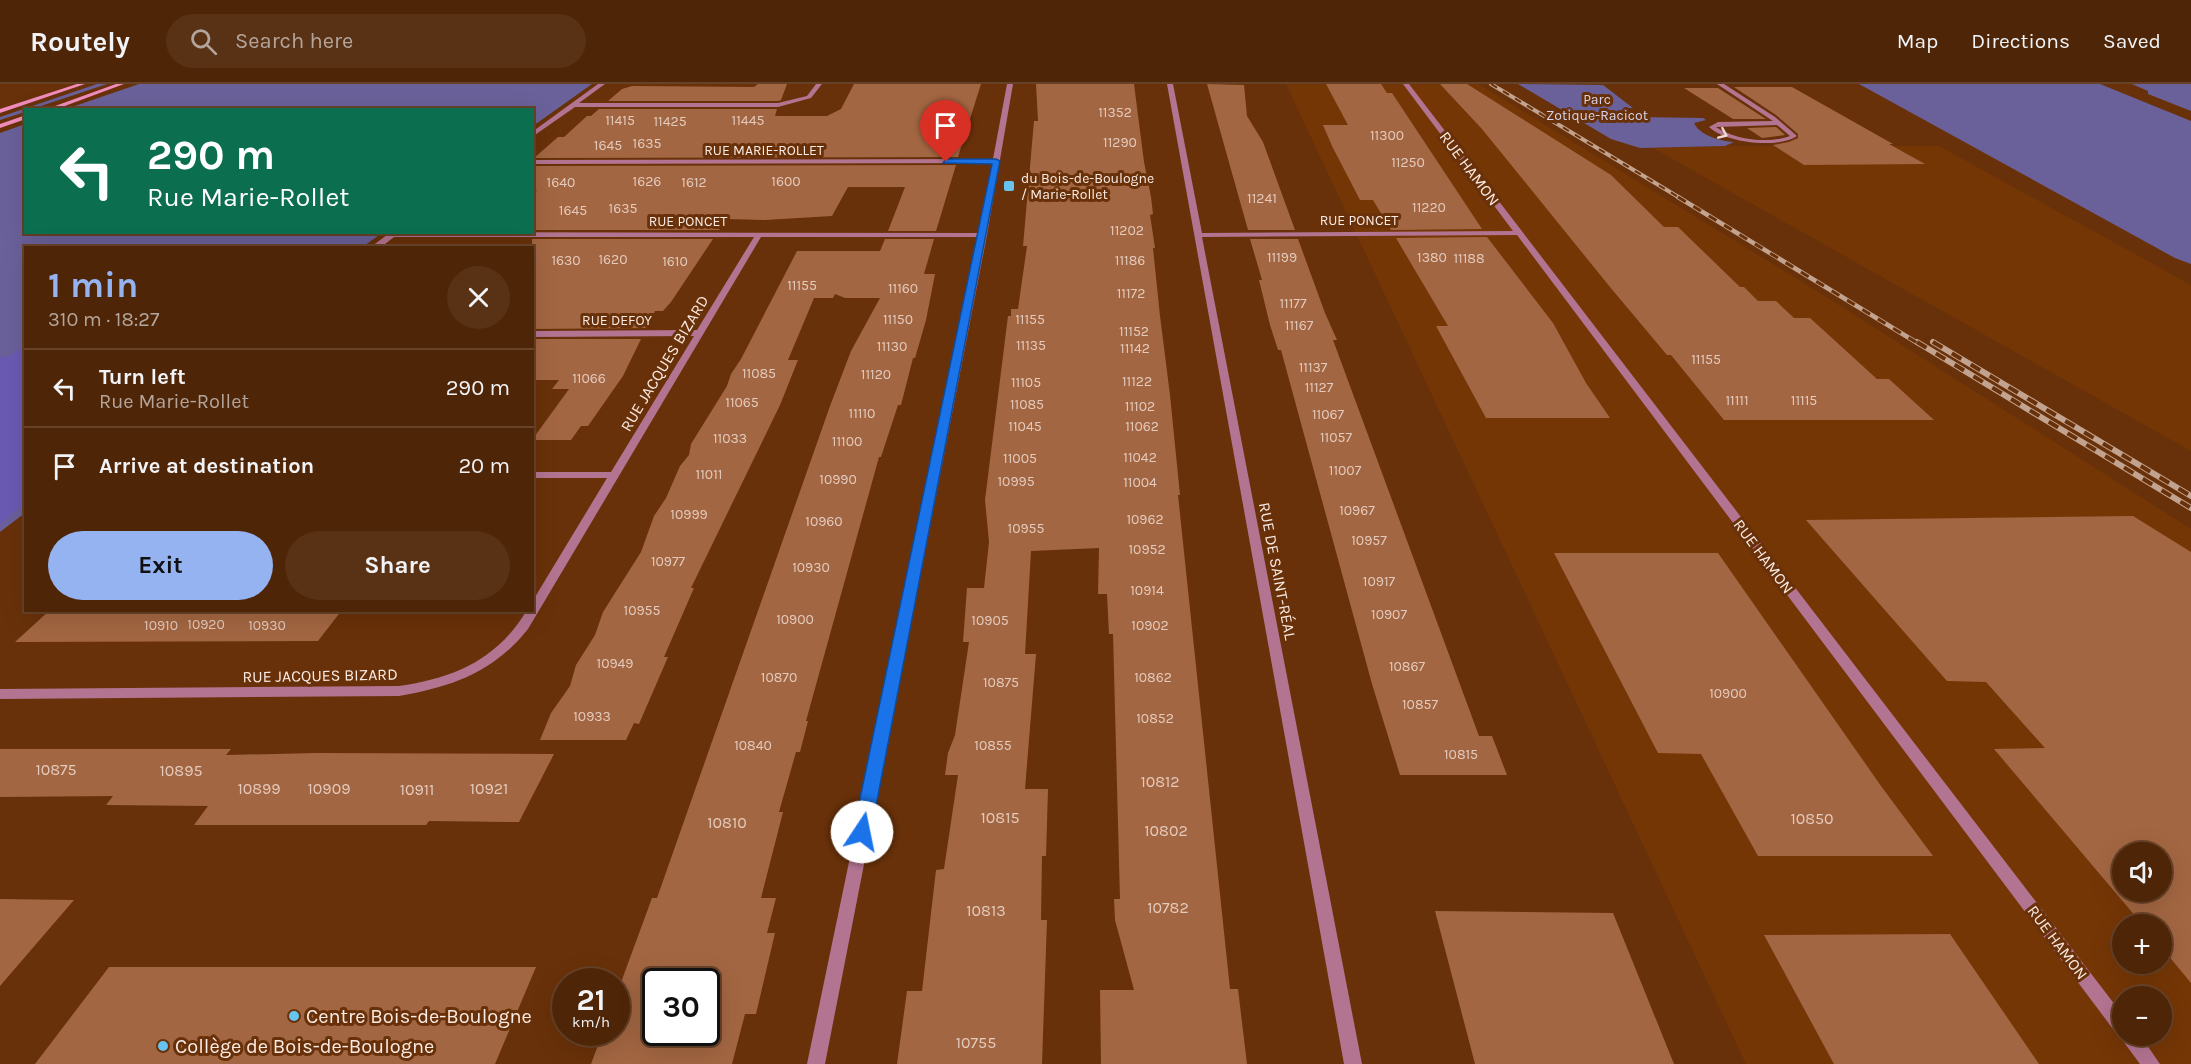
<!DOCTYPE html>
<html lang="en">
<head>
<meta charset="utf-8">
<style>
  body { margin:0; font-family:Karla,sans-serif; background:#593115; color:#f1f3f6; height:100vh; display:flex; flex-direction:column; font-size:22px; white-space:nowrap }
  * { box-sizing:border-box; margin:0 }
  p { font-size:20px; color:#b3a59b }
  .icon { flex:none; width:33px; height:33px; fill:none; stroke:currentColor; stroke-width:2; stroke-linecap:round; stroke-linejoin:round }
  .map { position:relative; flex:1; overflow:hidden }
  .details { position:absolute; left:24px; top:162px; width:510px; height:366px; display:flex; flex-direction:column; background:#4f2507; border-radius:0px; box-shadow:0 6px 24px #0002,0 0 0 2px #664228 }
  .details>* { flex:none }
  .guide { position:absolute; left:24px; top:24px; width:510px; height:126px; border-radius:0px; box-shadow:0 6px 24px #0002,0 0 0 2px #664228; background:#0b6e4f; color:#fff; overflow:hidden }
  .buttons { position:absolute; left:2112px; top:758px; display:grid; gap:12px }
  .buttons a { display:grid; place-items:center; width:60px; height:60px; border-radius:50%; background:#4f2507; box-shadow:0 6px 24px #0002,0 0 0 2px #664228; font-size:30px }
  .speed { position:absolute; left:552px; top:884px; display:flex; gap:12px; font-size:30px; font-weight:700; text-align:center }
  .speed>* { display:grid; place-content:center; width:78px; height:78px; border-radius:50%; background:#4f2507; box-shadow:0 6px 24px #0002,0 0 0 2px #664228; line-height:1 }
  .speed small { font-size:15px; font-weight:400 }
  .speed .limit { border:3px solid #111; border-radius:9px; background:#fff; color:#111 }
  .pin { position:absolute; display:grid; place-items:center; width:51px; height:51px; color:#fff; margin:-62px -26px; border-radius:50% 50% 50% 0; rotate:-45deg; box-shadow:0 0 6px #0007 }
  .pin .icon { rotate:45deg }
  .me { position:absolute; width:66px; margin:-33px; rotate:11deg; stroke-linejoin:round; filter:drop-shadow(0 0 4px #0008) }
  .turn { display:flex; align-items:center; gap:21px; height:126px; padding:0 24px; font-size:27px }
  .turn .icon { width:78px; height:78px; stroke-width:2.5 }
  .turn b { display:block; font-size:42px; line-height:51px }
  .round { display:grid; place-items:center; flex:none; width:63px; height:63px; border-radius:32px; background:#593115 }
  .overview { display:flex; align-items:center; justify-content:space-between; height:102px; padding:0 24px }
  h1 { font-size:36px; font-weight:700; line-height:45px; color:#95b2f1 }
  .primary-button { display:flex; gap:12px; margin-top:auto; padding:12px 24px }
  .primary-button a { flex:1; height:69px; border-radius:36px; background:#95b2f1; color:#111; font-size:24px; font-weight:700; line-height:69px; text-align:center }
  .primary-button a+a { background:#593115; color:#f1f3f6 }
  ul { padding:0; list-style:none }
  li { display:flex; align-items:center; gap:18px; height:78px; padding:0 24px; border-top:2px solid #664228 }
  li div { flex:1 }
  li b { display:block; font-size:22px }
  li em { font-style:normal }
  header { display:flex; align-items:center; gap:36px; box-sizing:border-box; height:84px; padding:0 30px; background:#4f2507; border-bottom:2px solid #664228 }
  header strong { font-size:28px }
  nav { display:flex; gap:33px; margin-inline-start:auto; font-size:21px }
  .search { width:420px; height:54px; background:#593115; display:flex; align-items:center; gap:15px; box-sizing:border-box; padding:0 21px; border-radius:33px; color:#b3a59b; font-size:22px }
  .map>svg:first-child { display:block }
</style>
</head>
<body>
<header>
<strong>Routely</strong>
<div class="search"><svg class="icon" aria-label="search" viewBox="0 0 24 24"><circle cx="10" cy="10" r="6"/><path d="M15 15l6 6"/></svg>Search here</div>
<nav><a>Map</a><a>Directions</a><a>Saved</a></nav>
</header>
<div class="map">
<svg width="2191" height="980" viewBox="0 0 2191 980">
  <rect width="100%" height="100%" fill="#693109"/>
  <path fill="#753606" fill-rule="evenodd" d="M1286,0H1478L1817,207L2191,445V980H1746ZM2122,768H2162V807H2122ZM2122,840H2162V879H2122ZM2122,912H2162V951H2122Z
    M1725,62H1939L2191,201V367L1653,64Z"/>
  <path fill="#6a619a" d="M97,0H107L32,25L26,26L25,28L0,36V33Z
    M139,0H592L533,42L532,26L66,25Z
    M1518,0L1603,1L1633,24H1623L1634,33L1703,34L1706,36L1694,39C1700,52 1721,57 1734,58L1725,62L1640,64L1611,55Z
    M1859,0H2100L2191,37V180L2175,174Z
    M2132,0H2191V27L2148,10V7Z
    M25,40L26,148L382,149L361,164H26L25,429L0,448V49Z"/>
  <path fill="#6b5ab2" d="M20,265H26L25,420L0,440V273H8Z"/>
  <path fill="#a36642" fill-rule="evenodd" d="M758,0H787L781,16L778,17H608L622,5L632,2L754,3Z
    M854,0H981L958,73L534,74L558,53H564L587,32H591L599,25H777L775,32H827L841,25Z
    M1036,0H1134L1144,78L1151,113L1153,130L1150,131L1155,164H1153L1160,232L1170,311L1180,411H1178L1230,905H1238L1247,980H1101L1100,906H1134L1115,836L1114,815H1120L1113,550H1109L1107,510H1098L1099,464L1031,467L1025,570H1036L1025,705H1048L1046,772H1042L1041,836H1047L1042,980H897L907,907H922L936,786L944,785L958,691H945L948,669L955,651L969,558H963L967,504H984L989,458L985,416L1008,232H1011V225H1018L1027,162H1023L1034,37H1038Z
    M1207,0L1244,1L1247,32L1263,58L1295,146H1248Z
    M1326,0H1381L1387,9H1392L1482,145L1391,146L1373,116H1360L1332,62L1323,41H1348Z
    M1440,0H1467L1611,91L1664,143H1678L1740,203H1744L1758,217H1776L1794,234H1810L1877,295H1889L1934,336H1724L1671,271H1667L1610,203L1482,45Z
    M1734,3H1792L1893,60H1889L1925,80L1804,81L1773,61L1789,58L1798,54V50L1776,31Z
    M1684,4H1718L1766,35H1733Z
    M1776,43L1785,51L1762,54L1747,44Z
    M956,81L936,147H888L905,103H848L832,132L765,136L727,135L719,146H532V112L537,106H532V82Z
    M1487,153L1553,239L1586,299L1610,334H1486L1436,242H1448L1396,154Z
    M532,155H713L671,218L663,227H655L647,244L532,245Z
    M885,155H934L924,190H935L926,236L915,274H913L901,321H898L881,373H879L806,637H808L800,668H796L779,728H783L761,814H776L767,849H775L756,930H745L732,980H591L603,948H616V912L652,814H657L830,322L851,267L880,214H845L835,210L833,214H814L788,276H798L780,321L691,504H694L664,573H668L639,640L634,639L626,656H540L551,629L570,602L576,581L595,551L603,528L641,468L654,432L666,414L680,382L689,371L691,360L727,302L731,290L741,275L797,167H880ZM656,897H706V948H656Z
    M1250,155H1298L1325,229L1337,256H1333L1479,652H1492L1507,691H1400L1372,600L1281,266H1278L1270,241L1259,196H1262Z
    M532,255H641L623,292L588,342H581L571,356H532L569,305H552L559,296H532Z
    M2133,432L2191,468V899L2162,864V840H2142L1994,665L2045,664L1986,598L1947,597L1806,436ZM2122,768H2162V807H2122Z
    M1554,469H1718L1881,702L1933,772H1758L1701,670L1658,669Z
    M50,526H342L318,557L15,558Z
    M0,665H231L226,671L317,669L554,670L519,738L429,737L426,741H194L208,722L106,721L113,712L0,713Z
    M0,815L74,816L0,902Z
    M1435,827L1613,829L1674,980H1475Z
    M1950,850L2039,980H1834L1764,851Z
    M109,883H536L495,980H35Z"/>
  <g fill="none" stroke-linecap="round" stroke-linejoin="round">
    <path fill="#b37491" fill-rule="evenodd" d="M598,0H605L579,19H778L807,12L816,0H822L811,14L778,23H575L532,53V48Z
      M1007,0H1013L987,151L825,980H807L979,153H761L528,545C494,588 452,603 399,612L0,615V605L399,602C454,594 497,576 527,526H532V518L607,394H532V388H611L694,252L532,253V247L697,246L754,153H394L380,164L372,162L391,148L980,149L993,79L532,80V76L993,75Z
      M1167,0H1173L1202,149L1513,147L1403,0H1409L2122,930V951H2140L2160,980H2140L2123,957L2120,950L2116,949L1517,151L1202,153L1362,980H1344Z
      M1717,0H1724L1775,33L1797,52C1777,65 1726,59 1709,43L1718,38L1773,37ZM1777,41L1790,52C1770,60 1734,56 1716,43Z"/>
    <path fill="#f08dbd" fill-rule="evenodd" d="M77,0H85L0,29V25Z
      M116,0H124L54,26H44Z
      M26,31V35L0,44V40Z"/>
    <g stroke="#c2a390" stroke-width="4">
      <path id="rail-far2" d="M1491,0L1680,114"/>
    </g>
    <g stroke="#c2a390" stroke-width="4.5">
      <path id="rail-far1" d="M1678,113L1919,260
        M1933,258L1936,260"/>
    </g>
    <g stroke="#c2a390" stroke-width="6">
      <path id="rail" d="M1917,258L2191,424
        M1933,258L2191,412"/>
    </g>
    <use href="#rail-far2" stroke="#693109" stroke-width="2" stroke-dasharray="7" stroke-linecap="butt"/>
    <use href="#rail-far1" stroke="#693109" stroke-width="3" stroke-dasharray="9" stroke-linecap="butt"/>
    <use href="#rail" stroke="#693109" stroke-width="4" stroke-dasharray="11" stroke-linecap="butt"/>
  </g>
  <defs><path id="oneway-chevron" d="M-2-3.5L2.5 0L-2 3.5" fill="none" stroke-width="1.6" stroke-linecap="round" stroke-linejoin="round" transform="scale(1.5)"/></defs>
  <use stroke="#efd9d8" href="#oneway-chevron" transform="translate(1723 50) rotate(23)"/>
  <path fill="#1a73e8" stroke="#114b97" stroke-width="1.5" d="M946,75H996L1000,77L871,748L868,753L862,755L856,753L853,748L992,80L943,79Z"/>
  <g fill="#67c4ef" stroke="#693109" stroke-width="2">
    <rect x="1003" y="96" width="12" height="12" rx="3"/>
    <circle cx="294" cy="932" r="6"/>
    <circle cx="163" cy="962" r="6"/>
  </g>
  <g text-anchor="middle" stroke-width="6" stroke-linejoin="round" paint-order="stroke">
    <g font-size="14" fill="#d6d3eb" stroke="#693109">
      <text x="1597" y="20">Parc<tspan x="1597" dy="16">Zotique-Racicot</tspan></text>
    </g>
    <g font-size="14" fill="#e4cabc">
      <text x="1115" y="33">11352</text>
      <text x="620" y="41">11415</text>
      <text x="748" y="41">11445</text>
      <text x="670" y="42">11425</text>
      <text x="1387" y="56">11300</text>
      <text x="1120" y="63">11290</text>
      <text x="647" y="64">1635</text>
      <text x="608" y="66">1645</text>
      <text x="1408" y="83">11250</text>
      <text x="647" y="102">1626</text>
      <text x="786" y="102">1600</text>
      <text x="561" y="103">1640</text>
      <text x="694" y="103">1612</text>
      <text x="1262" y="119">11241</text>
      <text x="1429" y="128">11220</text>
      <text x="623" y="129">1635</text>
      <text x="573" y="131">1645</text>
      <text x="1127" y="151">11202</text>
      <text x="1282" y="178">11199</text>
      <text x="1432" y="178">1380</text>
      <text x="1469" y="179">11188</text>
      <text x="613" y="180">1620</text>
      <text x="566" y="181">1630</text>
      <text x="1130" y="181">11186</text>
      <text x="675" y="182">1610</text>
      <text x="802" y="206">11155</text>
      <text x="903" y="209">11160</text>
      <text x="1131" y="214">11172</text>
      <text x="1293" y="224">11177</text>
      <text x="898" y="240">11150</text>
      <text x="1030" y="240">11155</text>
      <text x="1299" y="246">11167</text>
      <text x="1134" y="252">11152</text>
      <text x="1031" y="266">11135</text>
      <text x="892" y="267">11130</text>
      <text x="1135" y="269">11142</text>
      <text x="1706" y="280">11155</text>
      <text x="1313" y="288">11137</text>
      <text x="759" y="294">11085</text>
      <text x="876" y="295">11120</text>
      <text x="589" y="299">11066</text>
      <text x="1137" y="302">11122</text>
      <text x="1026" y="303">11105</text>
      <text x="1319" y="308">11127</text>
      <text x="1737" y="321">11111</text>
      <text x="1804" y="321">11115</text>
      <text x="742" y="323">11065</text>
      <text x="1027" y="325">11085</text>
      <text x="1140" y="327">11102</text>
      <text x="862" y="334">11110</text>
      <text x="1328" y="335">11067</text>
      <text x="1025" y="347">11045</text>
      <text x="1142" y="347">11062</text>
      <text x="1336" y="358">11057</text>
      <text x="730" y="359">11033</text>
      <text x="847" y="362">11100</text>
      <text x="1140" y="378">11042</text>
      <text x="1020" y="379">11005</text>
      <text x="1345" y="391">11007</text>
      <text x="709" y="395">11011</text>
      <text x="838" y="400">10990</text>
      <text x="1016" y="402">10995</text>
      <text x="1140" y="403">11004</text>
      <text x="1357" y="431">10967</text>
      <text x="689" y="435">10999</text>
      <text x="1145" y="440">10962</text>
      <text x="824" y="442">10960</text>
      <text x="1026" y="449">10955</text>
      <text x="1369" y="461">10957</text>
      <text x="1147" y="470">10952</text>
      <text x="668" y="482">10977</text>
      <text x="811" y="488">10930</text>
      <text x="1379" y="502">10917</text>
      <text x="1147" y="511">10914</text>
      <text x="642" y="531">10955</text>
      <text x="1389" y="535">10907</text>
      <text x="795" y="540">10900</text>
      <text x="990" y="541">10905</text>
      <text x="206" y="545">10920</text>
      <text x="161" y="546">10910</text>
      <text x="267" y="546">10930</text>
      <text x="1150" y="546">10902</text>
      <text x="615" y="584">10949</text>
      <text x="1407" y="587">10867</text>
      <text x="779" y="598">10870</text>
      <text x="1153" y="598">10862</text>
      <text x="1001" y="603">10875</text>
      <text x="1728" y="614">10900</text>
      <text x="1420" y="625">10857</text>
      <text x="592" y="637">10933</text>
      <text x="1155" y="639">10852</text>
      <text x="753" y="666">10840</text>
      <text x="993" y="666">10855</text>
      <text x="1461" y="675">10815</text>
    </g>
    <g font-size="14" fill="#faebe4" stroke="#693109">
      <text x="764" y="71">RUE MARIE-ROLLET</text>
      <text x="1359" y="141">RUE PONCET</text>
      <text x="688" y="142">RUE PONCET</text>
      <text x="617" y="241">RUE DEFOY</text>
    </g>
    <g font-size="14" fill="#faebe4" stroke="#693109" text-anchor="start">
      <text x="1021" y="99">du Bois-de-Boulogne<tspan x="1021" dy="16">/ Marie-Rollet</tspan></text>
    </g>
    <g font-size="16" fill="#faebe4" stroke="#693109">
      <text transform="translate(1470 84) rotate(53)" y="6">RUE HAMON</text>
      <text transform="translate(664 279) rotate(-59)" y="6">RUE JACQUES BIZARD</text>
      <text transform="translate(1764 472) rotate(53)" y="6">RUE HAMON</text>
      <text transform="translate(1278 487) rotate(79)" y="6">RUE DE SAINT-RÉAL</text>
      <text transform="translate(320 591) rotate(-1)" y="6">RUE JACQUES BIZARD</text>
      <text transform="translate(2058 858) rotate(53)" y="6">RUE HAMON</text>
    </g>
    <g font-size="16" fill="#e4cabc">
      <text x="56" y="691">10875</text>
      <text x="181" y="692">10895</text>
      <text x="1160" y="703">10812</text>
      <text x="259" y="710">10899</text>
      <text x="329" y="710">10909</text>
      <text x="489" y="710">10921</text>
      <text x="417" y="711">10911</text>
      <text x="1000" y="739">10815</text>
      <text x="1812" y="740">10850</text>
      <text x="727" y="744">10810</text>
      <text x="1166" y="752">10802</text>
      <text x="1168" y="829">10782</text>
      <text x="986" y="832">10813</text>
      <text x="976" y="964">10755</text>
    </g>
    <g font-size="20" fill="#faebe4" stroke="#693109" text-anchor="start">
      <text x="306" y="939">Centre Bois-de-Boulogne</text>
      <text x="175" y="969">Collège de Bois-de-Boulogne</text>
    </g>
  </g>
</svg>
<div class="buttons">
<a><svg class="icon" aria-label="sound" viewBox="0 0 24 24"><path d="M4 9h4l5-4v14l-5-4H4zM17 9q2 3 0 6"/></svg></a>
<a>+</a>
<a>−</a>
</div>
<div class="speed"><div>21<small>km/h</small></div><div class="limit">30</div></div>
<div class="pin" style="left:946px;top:78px;background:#d93025"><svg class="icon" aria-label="arrive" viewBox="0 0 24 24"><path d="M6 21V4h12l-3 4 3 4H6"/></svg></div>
<svg class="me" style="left:862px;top:748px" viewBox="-20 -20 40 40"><circle r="19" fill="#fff"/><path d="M0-13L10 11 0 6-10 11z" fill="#1a73e8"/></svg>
<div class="guide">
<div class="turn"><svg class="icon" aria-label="left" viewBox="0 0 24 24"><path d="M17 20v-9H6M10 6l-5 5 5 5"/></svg><div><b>290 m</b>Rue Marie-Rollet</div></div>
</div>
<section class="details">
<div class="overview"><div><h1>1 min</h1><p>310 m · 18:27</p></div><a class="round"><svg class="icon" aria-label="close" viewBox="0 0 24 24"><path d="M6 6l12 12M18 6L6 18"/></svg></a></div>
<ul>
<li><svg class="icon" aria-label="left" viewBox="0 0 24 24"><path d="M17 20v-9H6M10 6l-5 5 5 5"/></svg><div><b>Turn left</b><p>Rue Marie-Rollet</p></div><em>290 m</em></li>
<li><svg class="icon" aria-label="arrive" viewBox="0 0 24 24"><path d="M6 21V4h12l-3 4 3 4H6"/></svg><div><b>Arrive at destination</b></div><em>20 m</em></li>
</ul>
<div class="primary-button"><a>Exit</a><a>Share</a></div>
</section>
</div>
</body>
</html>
